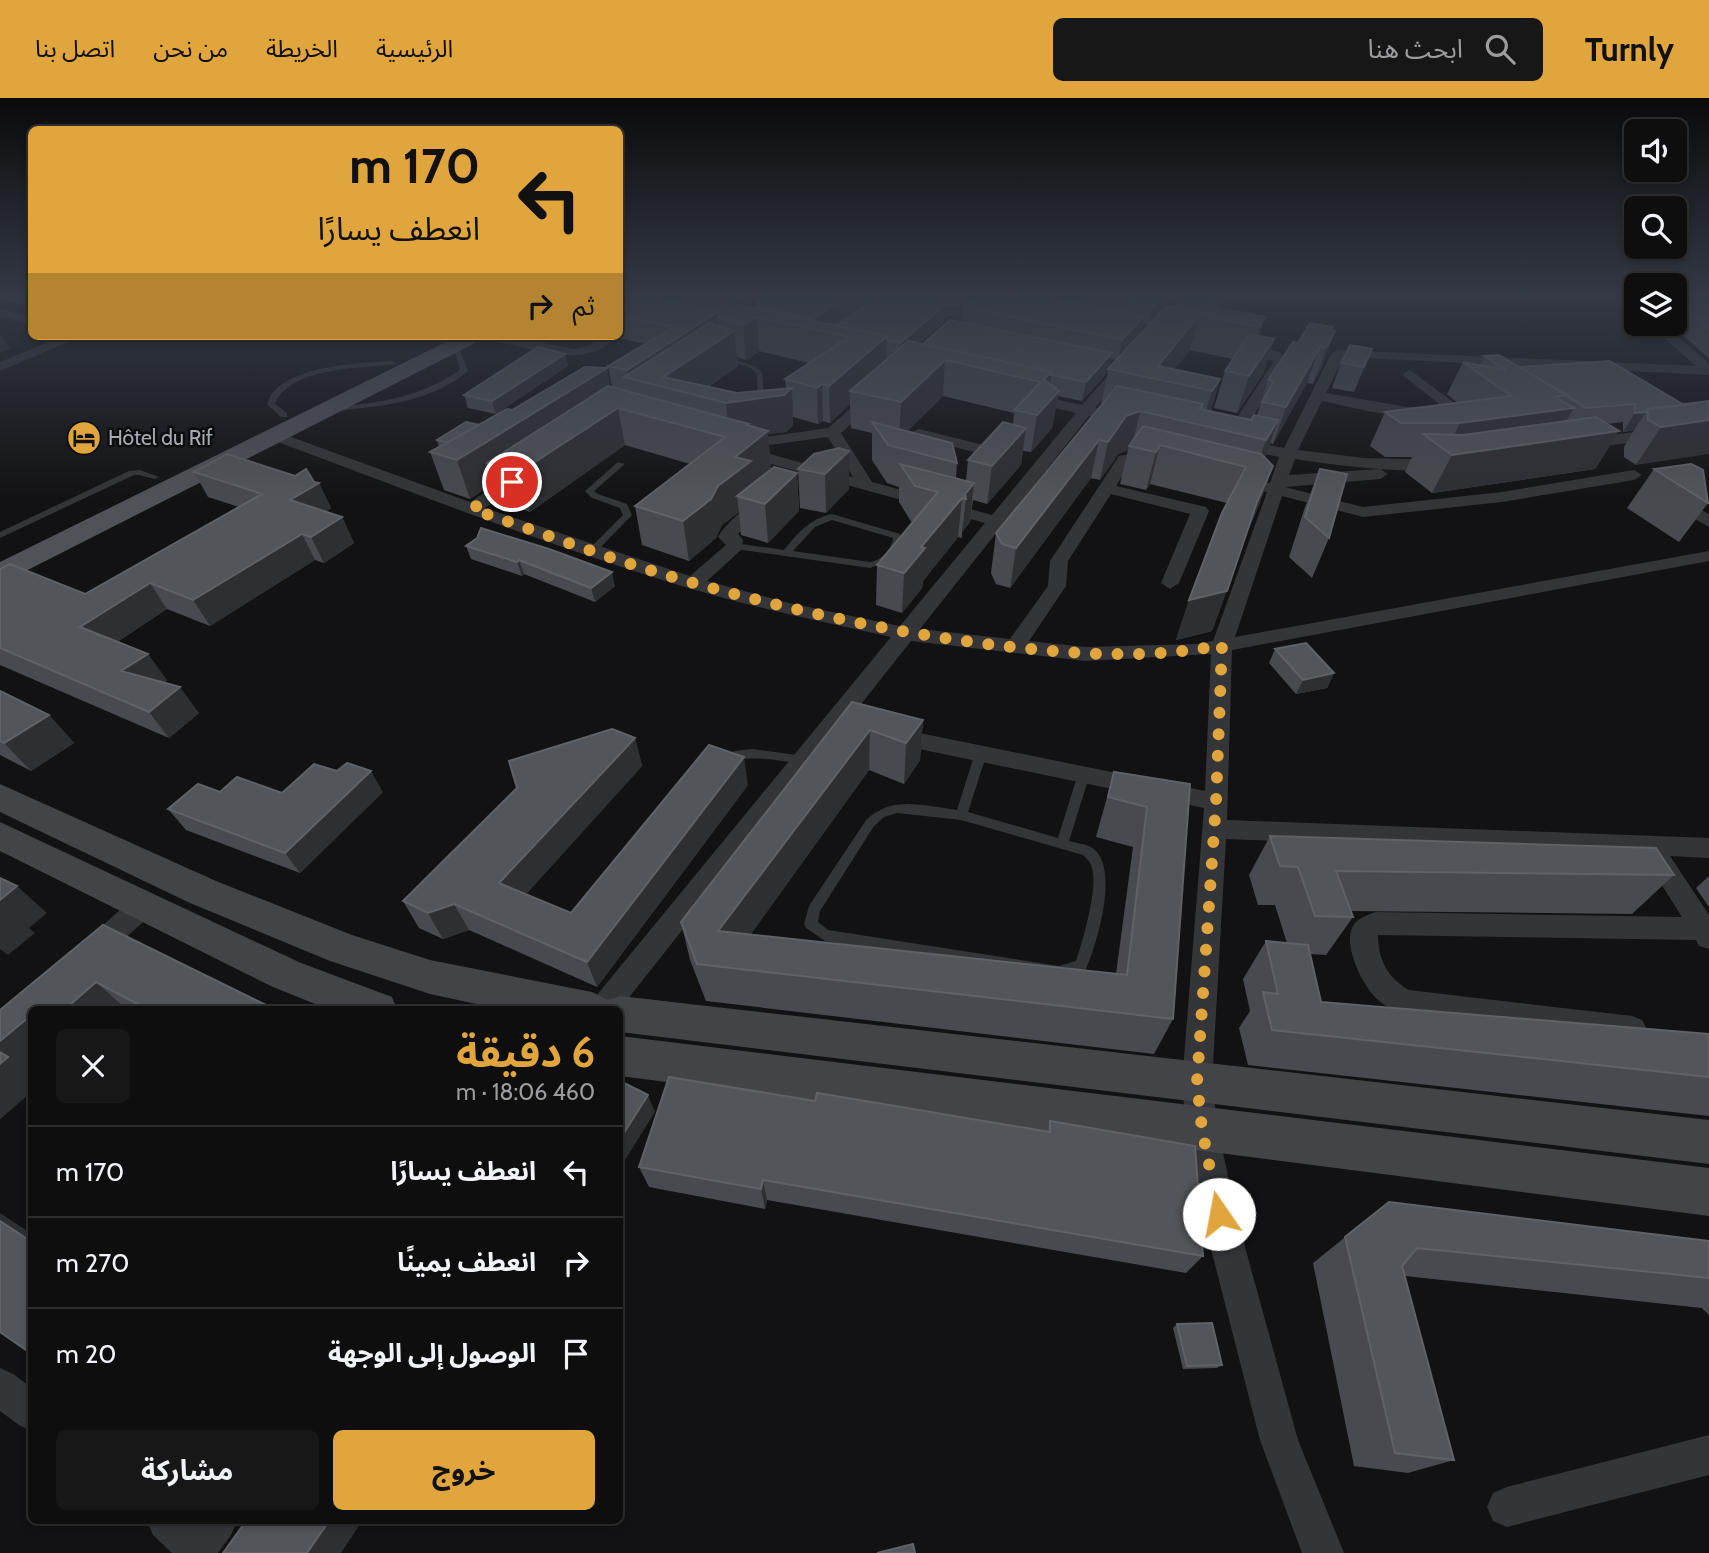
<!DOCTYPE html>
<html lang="ar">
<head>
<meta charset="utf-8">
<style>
  body { margin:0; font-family:Cabin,"Noto Sans Arabic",sans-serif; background:#171718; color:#f1f3f6; direction:rtl; height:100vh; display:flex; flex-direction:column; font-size:26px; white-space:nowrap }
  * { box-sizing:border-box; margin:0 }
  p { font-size:23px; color:#9b9c9e }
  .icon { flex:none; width:38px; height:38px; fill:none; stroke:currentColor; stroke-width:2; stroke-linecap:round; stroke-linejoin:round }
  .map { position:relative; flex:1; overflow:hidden; direction:ltr }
  .drawer { position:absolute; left:28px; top:908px; width:595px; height:518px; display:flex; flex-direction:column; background:#0e0e0f; border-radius:10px; box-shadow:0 4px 10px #0003,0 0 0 2px #2e2e2f; direction:rtl }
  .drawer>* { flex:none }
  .top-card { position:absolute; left:28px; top:28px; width:595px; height:214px; border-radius:10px; box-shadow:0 4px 10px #0003,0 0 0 2px #2e2e2f; direction:rtl; background:#e1a53d; color:#111; overflow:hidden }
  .buttons { position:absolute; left:1624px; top:21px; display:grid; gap:14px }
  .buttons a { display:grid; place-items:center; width:63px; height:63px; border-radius:10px; background:#0e0e0f; box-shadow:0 4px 10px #0003,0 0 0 2px #2e2e2f; font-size:35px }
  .pin { position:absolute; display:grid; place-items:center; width:60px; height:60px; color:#fff; margin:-30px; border:4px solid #fff; border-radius:50%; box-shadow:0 2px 7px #0007 }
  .me { position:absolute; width:77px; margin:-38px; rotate:348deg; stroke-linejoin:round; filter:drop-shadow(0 0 5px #0008) }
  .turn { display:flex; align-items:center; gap:24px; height:147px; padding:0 28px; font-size:32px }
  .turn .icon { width:91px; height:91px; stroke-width:2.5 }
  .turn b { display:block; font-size:49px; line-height:60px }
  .then { display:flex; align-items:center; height:66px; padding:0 28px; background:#0003; gap:14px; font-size:26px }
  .round { display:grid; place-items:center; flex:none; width:74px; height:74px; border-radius:10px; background:#171718 }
  .head { display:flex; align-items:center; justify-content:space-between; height:119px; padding:0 28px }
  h1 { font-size:42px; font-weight:700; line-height:52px; color:#e1a53d }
  .cta { display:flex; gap:14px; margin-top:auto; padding:14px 28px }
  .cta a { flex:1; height:80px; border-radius:10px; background:#e1a53d; color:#111; font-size:28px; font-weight:700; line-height:80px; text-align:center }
  .cta a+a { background:#171718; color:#f1f3f6 }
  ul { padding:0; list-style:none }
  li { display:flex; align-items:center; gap:21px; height:91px; padding:0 28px; border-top:2px solid #2e2e2f }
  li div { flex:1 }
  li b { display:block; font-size:26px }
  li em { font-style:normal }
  header { display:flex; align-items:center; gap:42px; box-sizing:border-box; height:98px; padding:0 35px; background:#e1a53d; color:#111 }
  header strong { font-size:33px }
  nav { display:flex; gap:38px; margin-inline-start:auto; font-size:24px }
  .search { width:490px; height:63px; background:#171718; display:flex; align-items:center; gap:18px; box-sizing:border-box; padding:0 24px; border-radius:10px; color:#9b9c9e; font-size:26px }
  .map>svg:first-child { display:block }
</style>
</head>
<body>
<header>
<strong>Turnly</strong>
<div class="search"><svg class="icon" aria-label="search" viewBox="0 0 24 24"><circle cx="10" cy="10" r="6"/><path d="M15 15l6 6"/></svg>ابحث هنا</div>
<nav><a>الرئيسية</a><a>الخريطة</a><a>من نحن</a><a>اتصل بنا</a></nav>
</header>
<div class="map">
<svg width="1709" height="1455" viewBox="0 0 1709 1455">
  <rect width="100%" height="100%" fill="#121214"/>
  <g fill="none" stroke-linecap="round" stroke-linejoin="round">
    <path fill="#343538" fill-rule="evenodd" d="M453,246L458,247L468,273C436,300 394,307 354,311C345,312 335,315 327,311L331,309C380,305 418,300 460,272Z
      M719,257L755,268L762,274L765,310L758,308L757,276L751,270L719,259Z
      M393,263L395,264V266C361,271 291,268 275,306L287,315V319H281L267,306C270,301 271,295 275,292C300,267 360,265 393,263Z
      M618,364L625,366L594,393L598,396L627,406L632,417L595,455H589V451L623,417L620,410L592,400L585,393Z
      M140,372L159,379L155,381L139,377H134L0,440V434L129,373Z
      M832,416L900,436L901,444L887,464L870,470L735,451L730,448L735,445L784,452C798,435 809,421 832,416ZM832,422L893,440C892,451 882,462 870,464L793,453L815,429Z
      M752,651L804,658L810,662L804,666C774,662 752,656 722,666L716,662C725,653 740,652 752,651Z
      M981,651L987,655L968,714L1058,740L1078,676L1084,672L1090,676L1069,743C1076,745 1085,746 1091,749C1121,766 1097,846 1086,871L1059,880L825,843L806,830L804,826L809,808L866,722C893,697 923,708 957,712L975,655ZM897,715L961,722L1083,757C1087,761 1091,764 1092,770C1098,791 1083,842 1076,863L1059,868L828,832L818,824L820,813L874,728L884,719Z"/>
    <path fill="#343538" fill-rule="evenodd" d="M874,199H899L964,213L970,217L964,221Z
      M1156,199H1181L1187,203L1181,207Z
      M1620,199H1633L1636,202V213L1632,212Z
      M0,210L32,219V227L0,218Z
      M1648,226H1662L1709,265V277L1344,259L1326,295L1408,309H1443L1405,279L1403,276L1410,272L1461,310C1438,333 1352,309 1322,303L1298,352L1364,360L1442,362L1450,367C1436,381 1319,365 1295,361L1289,377L1380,371L1388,376L1380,381L1285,389L1363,409L1502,394L1634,372L1642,377L1634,382L1502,404L1363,419L1282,398L1235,539L1709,453V463L1232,552L1227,722L1709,740V760L1670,758L1709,817V851L1699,848L1696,842L1378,837C1378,862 1388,880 1409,892L1632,918L1642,922L1647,931L1642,940L1632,944L1405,917C1394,913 1384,908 1376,900C1362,887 1339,841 1356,824C1361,819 1370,816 1376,814L1682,819L1643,757L1226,741L1212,984L1218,1031L1236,1116L1298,1342L1344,1455H1302L1260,1342L1202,1116L1186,1031L1182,984L1204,710L890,645L882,642L879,637L882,632L890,629L1205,693L1211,556L1085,563L911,543L619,912H588L592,903L891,539C819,523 746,508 675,486C538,444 404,391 270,341L267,338L270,335H280L470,404L518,373H530L532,376L530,379L485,410L690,478L726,447L718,439C725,426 757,396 772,399L775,403L772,407L738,436L743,442L741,452L707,483L789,505L900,528L985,425L731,355L728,347L730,344L828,330L870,294H880L882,297L880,300L841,335L872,384L992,417L1076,315L1021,302L1019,299L1021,296L1026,295L1082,307L1121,263L1126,262L1133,266L1095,310L1132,319L1135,322L1132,325L1127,327L1089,318L920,531L1010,541L1048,488L1050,463L1119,358L1141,354L1163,360L1165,363L1157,368L1141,364L1130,365L1116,388L1206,409L1209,413L1179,485L1170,491L1161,485L1190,416L1111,396L1068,463L1066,488L1029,543L1085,549L1197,546L1213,543L1267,394L1255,392L1253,388L1261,383L1270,385L1279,359L1223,347L1221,344L1274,263L1232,253V247L1280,254L1289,262L1239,341L1284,350L1330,258L1336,252L1696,268ZM828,339L853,379L748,350Z
      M63,238H82L0,273V264Z
      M483,238H510L574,251L589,248L602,238H618C585,274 531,250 490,242Z
      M1709,324V334L1582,351L1574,346L1582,341Z
      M919,331L1016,355L1018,358L1010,363L914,339L911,336L914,333Z
      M1671,395L1709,416V429L1665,404L1663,400Z
      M144,796L153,799L157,807L153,815L100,863L90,867L80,863L76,855L80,847L135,799Z
      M0,1270L13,1276L32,1290V1333L19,1327L0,1313Z
      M1709,1337V1377L1507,1429L1493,1423L1487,1409L1493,1395L1507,1389Z
      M147,1423H237L231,1437L218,1455H172L153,1437Z"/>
    <path fill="#424448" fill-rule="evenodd" d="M0,686L216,783L352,837L430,862L592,894L608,902L620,898L1709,1022V1066L620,934V912H504L430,896L330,863L190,805L0,714Z
      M0,724L301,865L392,899L397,912H330L273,889L0,753Z
      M620,938L1709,1070V1118L620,978Z"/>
    <path fill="#505257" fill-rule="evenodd" d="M458,238H484L481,242L10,481L0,484V464Z"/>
  </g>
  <path fill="#484a4f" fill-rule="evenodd" d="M0,199H32V209L0,201Z
    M620,199H873V202L877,199H973L960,210L949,208L948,220L920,245L923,246L961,224L963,209L975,199H1173L1163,211L1174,209L1183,199H1227L1220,210L1265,219L1259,238L1274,241L1263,276L1237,315L1214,310L1225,273L1233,261L1190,252L1174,272L1220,281L1211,313L1251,322L1257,317L1268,282L1298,245L1332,232L1335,233L1322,268L1313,286L1307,285L1273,346L1270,345L1265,360L1273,368L1259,407L1246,437L1212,533L1176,542L1189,502L1227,405L1150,386L1146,392L1120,386L1128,352L1118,356L1100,382L1091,380L1010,490L996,486L991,475L996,435L1101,307L1108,274L1082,303L1058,298L1052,330L1031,354L1023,353L1021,367L987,406L973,402L970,424L962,434V440L958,439L923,483L922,490L902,515L876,507L877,467L912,425L899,404V389L887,385L872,362V335L851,330L850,306L830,325L823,323L818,326L793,319V327L786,334L768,336L771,371L797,375L799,413L768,445L741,437L739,414L722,427L716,440L689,463L642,447L635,408L690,366L625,347L530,414L499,404L493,386L470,401L444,392L430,354L439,349L437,342L479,327L512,312L612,289L608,268L646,246L619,240ZM751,202L760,205L754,209V210H751ZM1143,226L1148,227L1140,236ZM759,253L809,265L785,281L786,291L737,295L708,289L738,268L737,259L746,262ZM1111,261L1117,262L1109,271ZM943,298L1014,315L1013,326L968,362L966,383L956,380L957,365L907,333Z
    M1675,199H1709V261L1679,233H1674L1667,226H1675Z
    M1372,251L1354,294L1332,290L1341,265Z
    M565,256L568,268L496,316L468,310L464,297Z
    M1484,258L1520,269L1684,307L1636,367L1624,359V349L1634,332L1623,334V324L1607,326L1619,333L1595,371L1432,395L1405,374L1412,359H1385L1370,348L1385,314L1458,305L1447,296L1463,264L1480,267Z
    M814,356L849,391L826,415L800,410L798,371Z
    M1320,371L1329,440L1312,480L1289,459L1305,409Z
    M1654,371L1708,405L1679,444L1627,410Z
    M194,374L314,384L319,385L331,410L325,414L342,419L354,445L324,465L315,462L210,528L167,511L117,544L167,582L164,585L199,615L169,640L0,567V471L85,496L239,409L208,399Z
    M466,448L615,488L595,504L524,476L522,478L471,461Z
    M1275,551L1334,575L1327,590L1296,596L1269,565Z
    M0,593L49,617L74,645L31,673L0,657Z
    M852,604L923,622L920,662L904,686L869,672L750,837L1116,876L1133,749L1096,739L1114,674L1190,686L1173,921L1154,956L706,903L690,862L681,824Z
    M635,640L642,668L526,796L571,815L748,687L597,889L469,832L443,841L419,830L403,803Z
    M220,694L282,695L383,694L300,775L186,732L168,711Z
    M1270,738L1674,777L1632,816L1350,813L1353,819L1326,857L1310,856L1321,904L1709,936V1018L1248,967L1239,930L1250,913L1243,881L1266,843L1287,845L1275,807H1258L1249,777Z
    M1709,778V809L1696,790Z
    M103,827L276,912H130L125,910L123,912H32L28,973L32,975V993L0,1021V912Z
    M815,1003L1046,1034L1050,1023L1203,1158L1186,1175L767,1102L765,1111L649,1089L639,1069Z
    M1389,1104L1709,1143V1217L1702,1210L1405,1178L1454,1362L1408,1375L1354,1368L1313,1165Z
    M1177,1226L1222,1267L1217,1270L1183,1271L1173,1230Z"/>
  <path fill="#2e2f33" d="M741,199H751L752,215L735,225L733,204Z
    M845,199H873V202L826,234L813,231V221Z
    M961,199H973L960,210Z
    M1162,199H1173L1149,227L1153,209Z
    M1220,199H1227L1213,220V209Z
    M950,203L948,220L899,263L900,245Z
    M718,214L720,236L629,280L627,272Z
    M1199,217L1190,252L1165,283L1158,268Z
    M1144,218L1140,238L1118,262L1122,242Z
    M757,219L759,253L746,262L743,227Z
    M1265,219L1260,237L1253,247L1259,229Z
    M734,233L738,268L695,297L663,279Z
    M1335,233L1322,268L1313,286L1326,250Z
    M0,236L10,251L0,254Z
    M887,238L886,273L850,293V306L830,325L829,288Z
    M1274,241L1263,276L1237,315L1249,278Z
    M1320,249L1307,285L1273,346L1286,309Z
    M1112,255L1108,274L1082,303L1086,284Z
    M565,256L568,268L496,316L492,303Z
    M945,262L943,298L899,342L901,304Z
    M607,270L614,306L487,365L493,386L470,401L457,362Z
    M1052,274L1047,306L1059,293L1052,330L1031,354L1037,317L1044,281Z
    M1220,281L1210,318L1202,327L1212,293Z
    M822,286L823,323L818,326L817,290Z
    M792,290L793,327L786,334L768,336L771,371L737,398L739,414L722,427L716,440L689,463L683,423L730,342L726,305Z
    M618,310L625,347L530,414L518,375Z
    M1574,310L1555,342L1619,333L1595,371L1432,395L1452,357L1446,353L1460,325Z
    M1140,313L1132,349L1129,348L1128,352L1118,356L1100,382L1108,344L1126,318Z
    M1646,314L1634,332L1623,334L1635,315Z
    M1278,322L1265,360L1253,379L1266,342Z
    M1709,322V356L1636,367L1661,329Z
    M1026,330L1021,367L987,406L992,368Z
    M1099,342L1091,380L1010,490L1016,450Z
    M1160,347L1150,386L1146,392L1156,354Z
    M849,353V391L826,415L825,376Z
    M1273,368L1259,407L1243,443L1257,404Z
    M797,375L799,413L768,445L765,406Z
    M319,385L331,410L303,428L290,402Z
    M974,385L970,424L962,434L966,401L965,396Z
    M962,400L958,439L923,483L922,490L902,515L904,475L921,449Z
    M342,419L354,445L324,465L311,439Z
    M302,436L315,462L210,528L193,502Z
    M519,462L524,476L522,478L517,464Z
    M612,474L615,488L595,504L591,490Z
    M150,485L167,511L100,555L80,529Z
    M1227,493L1212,533L1176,542L1189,502Z
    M148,556L167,582L142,599L121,573Z
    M1334,575L1327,590L1296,596L1303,582Z
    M180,589L199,615L169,640L149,614Z
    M49,617L74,645L31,673L4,645Z
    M923,622L920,662L904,686L906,645Z
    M870,632L869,672L726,871L718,833Z
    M635,640L642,668L512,812L499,785Z
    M744,659L748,687L597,889L587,864Z
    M371,673L383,694L300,775L285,755Z
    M17,788L47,815L29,830L35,835L8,857L0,851V802Z
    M454,806L469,832L443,841L428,815Z
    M96,884L125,910L123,912H64Z
    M29,919L32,921V970L28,973L32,975V993L0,1021V943Z
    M648,997L655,1014L620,1070V1041Z
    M763,1082L767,1102L765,1111L761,1091Z
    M0,1115L32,1136V1144L0,1123Z
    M329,1423H362L341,1455H307Z"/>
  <path fill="#525559" stroke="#5f6267" stroke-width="2" d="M620,199H650L718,214L627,272L608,268L674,229L620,219Z
    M710,199H741L733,204Z
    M768,199H845L813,221L754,209Z
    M877,199H932L950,203L900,245L887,242V238L836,228Z
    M975,199H1044L1144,218L1122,242L963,209Z
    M1101,199H1162L1153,209Z
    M1183,199H1220L1213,209L1265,219L1259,229L1255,228L1256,224L1174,209Z
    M1675,199H1709V231L1691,215L1686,214L1675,204Z
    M738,207L887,238L829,288L822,286L817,290L785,281L849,239L757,219L743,227L718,219Z
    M1166,208L1256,224L1253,228L1199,217L1158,268L1220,281L1212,293L1108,271Z
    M950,222L1112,255L1086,284L1051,277L1052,274L923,246Z
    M709,225L734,233L663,279L737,295L792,290L784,297L726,305L624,279Z
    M1310,225L1333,229L1331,232L1335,233L1326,250L1320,249L1286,309L1262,304L1274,283L1268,282L1293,244L1298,245Z
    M1249,236L1274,241L1249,278L1225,273Z
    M908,243L1052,274L1044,281L1059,293L1037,317L1014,312L1041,284L945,262L901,304L850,293Z
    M1350,247L1372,251L1364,269L1341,265Z
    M538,249L565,256L492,303L464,297Z
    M1499,257L1567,297L1555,299L1574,310L1460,325H1401L1385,314L1511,298L1463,264L1506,272L1484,258Z
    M1610,263L1684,307L1648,311L1646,314L1635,315V306L1586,310L1520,269Z
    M585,269L607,270L457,362L430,354L507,311L512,312Z
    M608,288L749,326L747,327L768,333L735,359L751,363L718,388L711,401L683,423L635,408L725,339L618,310L518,375L487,365Z
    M1117,288L1203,306L1200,311L1251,322L1254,317L1278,322L1266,342L1140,313L1126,318L1108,344L1099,342L1016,450L1002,446L996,435Z
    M1709,303V322L1661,329L1648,322V311Z
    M1596,319L1619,333L1452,357L1423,336L1463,337Z
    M466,324L479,327L447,345L437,342Z
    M872,324L952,345L957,365L888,347Z
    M1003,324L1026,330L992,368L968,362Z
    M1143,328L1261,356L1273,368L1257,404L1227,493L1189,502L1222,415L1246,369L1160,347L1156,354L1129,348Z
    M839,350L849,353L825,376L798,371L814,356Z
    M227,356L295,378L306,371L314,384L319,385L290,402L342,419L311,439L302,436L193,502L150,485L80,529L148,556L121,573L180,589L149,614L0,550V471L10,466L85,496L262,396L194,374Z
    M900,366L974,385L965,396L966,401L962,400L921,449L925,450L904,475L877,467L938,394L915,388Z
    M1691,366L1703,372L1708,405L1654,371Z
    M774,369L797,375L765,406L737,398Z
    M1320,371L1347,376L1329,440L1305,419Z
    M481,430L549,451L612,474L591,490L519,462L517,464L466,448L477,440Z
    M1306,545L1334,575L1303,582L1275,551Z
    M0,593L49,617L4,645L0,643Z
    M852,604L923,622L906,645L870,632L718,833L1127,877L1147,709L1108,699L1114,674L1190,686L1173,921L697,866L681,824Z
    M612,631L635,640L499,785L571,815L709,647L744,659L587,864L454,806L428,815L403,803L517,690L509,663Z
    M347,665L371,673L285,755L168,711L198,686L220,694L237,679L282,695L314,666L337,673Z
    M1270,738L1656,750L1674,777L1336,773L1353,819L1315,818L1298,769L1280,768Z
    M0,780L17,788L0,802Z
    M103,827L276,912H149L96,884L64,912H32V920L29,919L0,943V912Z
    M1266,843L1308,847L1321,904L1709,936V979L1272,932L1263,894L1278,896Z
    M0,954L8,959L0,966Z
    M669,979L815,1003L817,995L1050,1034V1023L1195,1048L1203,1158L763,1082L761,1091L639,1069Z
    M620,983L648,997L620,1041Z
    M1389,1104L1709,1143V1180L1417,1150L1402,1168L1454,1362L1395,1355L1345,1139Z
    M0,1123L32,1144V1256L0,1234Z
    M1212,1225L1222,1267L1187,1268L1177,1226Z
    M246,1423H329L307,1455H223Z
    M913,1446L915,1455H877Z"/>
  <linearGradient id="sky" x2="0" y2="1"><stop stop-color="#0a0a0b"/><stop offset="0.49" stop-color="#333945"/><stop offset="1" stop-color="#333945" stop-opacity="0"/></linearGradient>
  <rect width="1709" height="403" fill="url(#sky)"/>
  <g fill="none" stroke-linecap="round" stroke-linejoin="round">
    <path stroke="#e1a53d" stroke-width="12" stroke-dasharray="0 21.6" d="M512,384L472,411C542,435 612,462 683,482C786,511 889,534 995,547C1070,556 1147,562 1222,547L1216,704L1197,984L1202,1031L1219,1116"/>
  </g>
  <defs>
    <g id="hotel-disc" transform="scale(1.75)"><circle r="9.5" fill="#e1a53d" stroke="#0d0d0f"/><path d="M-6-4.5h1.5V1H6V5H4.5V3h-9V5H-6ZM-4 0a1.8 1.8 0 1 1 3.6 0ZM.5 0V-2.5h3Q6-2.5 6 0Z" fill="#111"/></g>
  </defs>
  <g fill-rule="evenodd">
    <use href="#hotel-disc" x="84" y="340"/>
  </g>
  <g text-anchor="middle" stroke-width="5" stroke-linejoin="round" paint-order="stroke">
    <g font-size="21" fill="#a5aab3" stroke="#0d0d0f" text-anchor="start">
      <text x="108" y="347">Hôtel du Rif</text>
    </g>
  </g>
</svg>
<div class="buttons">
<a><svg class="icon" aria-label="sound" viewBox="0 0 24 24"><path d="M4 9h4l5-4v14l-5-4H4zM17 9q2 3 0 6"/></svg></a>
<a><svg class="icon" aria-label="search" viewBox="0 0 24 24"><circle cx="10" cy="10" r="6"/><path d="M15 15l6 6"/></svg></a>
<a><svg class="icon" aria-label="layers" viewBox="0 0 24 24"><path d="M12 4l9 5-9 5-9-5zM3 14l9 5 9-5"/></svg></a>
</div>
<div class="pin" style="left:512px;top:384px;background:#d93025"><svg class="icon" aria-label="arrive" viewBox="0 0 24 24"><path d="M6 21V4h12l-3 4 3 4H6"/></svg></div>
<svg class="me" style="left:1219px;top:1116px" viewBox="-20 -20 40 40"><circle r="19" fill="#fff"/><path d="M0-13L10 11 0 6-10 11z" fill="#e1a53d"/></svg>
<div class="top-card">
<div class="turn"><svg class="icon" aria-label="left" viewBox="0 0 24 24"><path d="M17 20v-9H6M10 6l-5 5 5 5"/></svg><div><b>170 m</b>انعطف يسارًا</div></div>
<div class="then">ثم<svg class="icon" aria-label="right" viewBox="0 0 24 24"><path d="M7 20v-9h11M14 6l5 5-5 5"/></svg></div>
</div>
<section class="drawer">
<div class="head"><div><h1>6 دقيقة</h1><p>460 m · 18:06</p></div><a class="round"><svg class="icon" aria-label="close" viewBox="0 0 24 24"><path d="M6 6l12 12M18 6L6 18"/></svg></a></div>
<ul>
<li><svg class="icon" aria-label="left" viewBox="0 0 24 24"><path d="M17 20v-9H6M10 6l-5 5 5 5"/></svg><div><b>انعطف يسارًا</b></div><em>170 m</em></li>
<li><svg class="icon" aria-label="right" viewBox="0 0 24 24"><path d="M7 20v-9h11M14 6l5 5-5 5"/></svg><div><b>انعطف يمينًا</b></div><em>270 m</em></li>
<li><svg class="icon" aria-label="arrive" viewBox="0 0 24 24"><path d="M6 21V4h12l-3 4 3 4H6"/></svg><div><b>الوصول إلى الوجهة</b></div><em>20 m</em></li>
</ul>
<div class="cta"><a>خروج</a><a>مشاركة</a></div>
</section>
</div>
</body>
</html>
